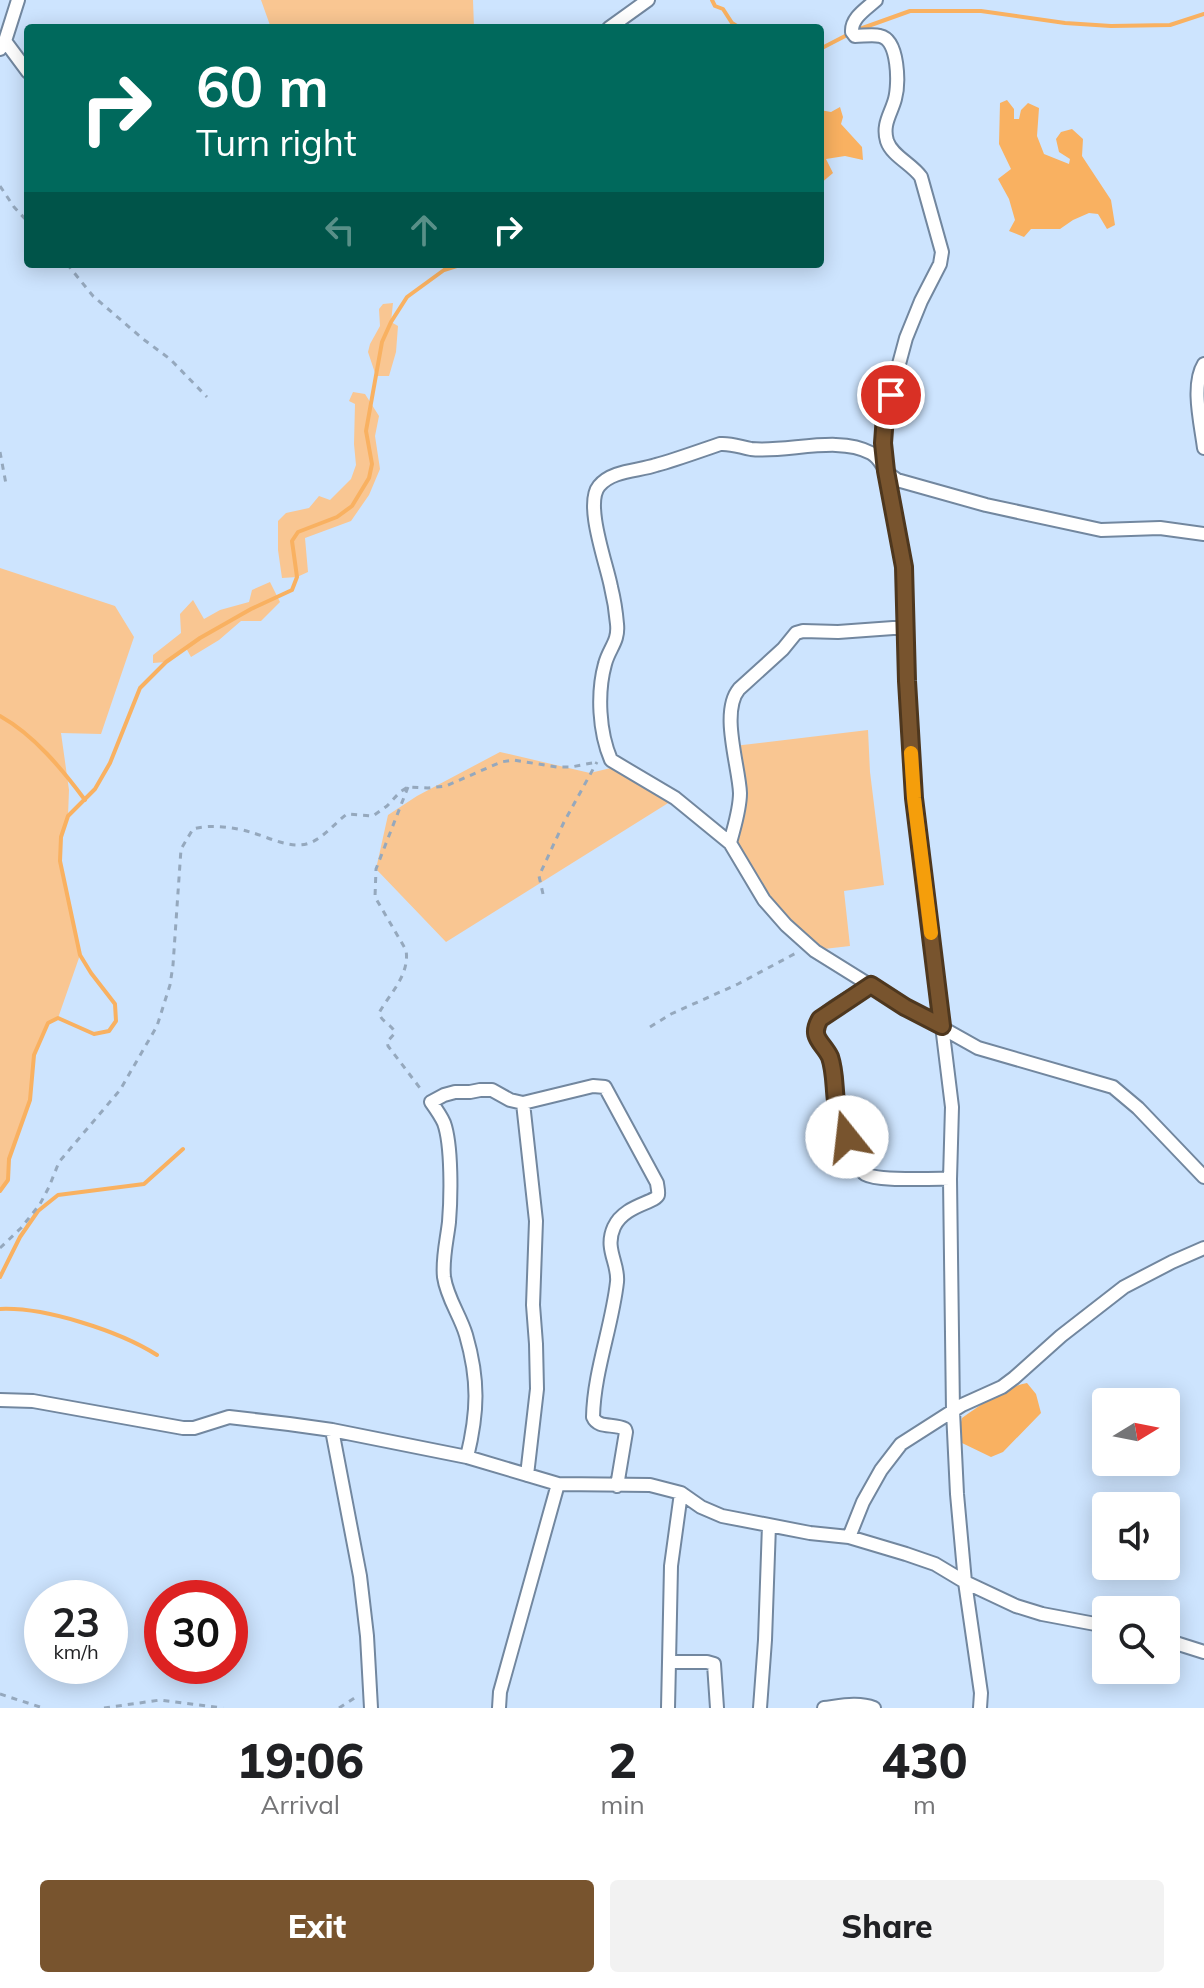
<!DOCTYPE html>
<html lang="en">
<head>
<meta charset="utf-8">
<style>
  body { margin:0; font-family:Mulish,sans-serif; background:#f2f2f2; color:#202124; height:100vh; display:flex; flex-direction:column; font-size:30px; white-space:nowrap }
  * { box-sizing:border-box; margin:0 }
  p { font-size:26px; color:#757577 }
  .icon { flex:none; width:44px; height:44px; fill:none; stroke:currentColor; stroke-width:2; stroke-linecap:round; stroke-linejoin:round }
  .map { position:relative; height:1708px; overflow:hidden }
  .drawer { display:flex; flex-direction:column; background:#fff; flex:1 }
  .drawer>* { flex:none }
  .guide { position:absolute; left:24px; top:24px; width:800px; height:244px; border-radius:8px; box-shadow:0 4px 20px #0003; background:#00695c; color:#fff; overflow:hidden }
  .needle { width:52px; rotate:80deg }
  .buttons { position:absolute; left:1092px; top:1388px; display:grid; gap:16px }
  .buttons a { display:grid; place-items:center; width:88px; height:88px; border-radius:8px; background:#fff; box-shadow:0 4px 20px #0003; font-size:40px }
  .speed { position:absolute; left:24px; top:1580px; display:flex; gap:16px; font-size:40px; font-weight:700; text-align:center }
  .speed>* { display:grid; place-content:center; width:104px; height:104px; border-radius:50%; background:#fff; box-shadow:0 4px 20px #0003; line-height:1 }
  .speed small { font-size:20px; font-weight:400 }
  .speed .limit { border:12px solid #d22; background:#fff; color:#111 }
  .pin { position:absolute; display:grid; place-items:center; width:68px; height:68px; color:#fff; margin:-34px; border:4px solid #fff; border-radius:50%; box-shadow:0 2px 8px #0007 }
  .me { position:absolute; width:88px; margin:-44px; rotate:344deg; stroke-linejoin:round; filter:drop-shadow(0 0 6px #0008) }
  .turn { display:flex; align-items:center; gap:28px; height:168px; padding:0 40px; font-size:36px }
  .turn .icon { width:104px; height:104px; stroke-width:2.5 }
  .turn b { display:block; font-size:56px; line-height:68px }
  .lanes { display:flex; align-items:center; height:76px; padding:0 40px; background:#0003; justify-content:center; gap:40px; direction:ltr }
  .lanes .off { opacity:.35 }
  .eta { display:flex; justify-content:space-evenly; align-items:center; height:136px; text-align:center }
  .eta b { font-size:48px; font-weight:800; line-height:56px }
  .cta { display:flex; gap:16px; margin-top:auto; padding:16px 40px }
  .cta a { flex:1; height:92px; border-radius:8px; background:#78542e; color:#fff; font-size:32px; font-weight:800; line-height:92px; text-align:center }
  .cta a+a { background:#f2f2f2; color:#202124 }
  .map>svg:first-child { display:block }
</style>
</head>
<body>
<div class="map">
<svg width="1204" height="1708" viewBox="0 0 1204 1708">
  <rect width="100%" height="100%" fill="#cde4fe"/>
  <path fill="#f9c692" d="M261,0H473L474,28H271Z
    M393,303L391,322L398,326L396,352L389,376H376L368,352L370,344L380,326L379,309L383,304Z
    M353,392L365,394L379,416L375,436L380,469L369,495L351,521L305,538L308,572L297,577L282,578L278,550V521L286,513L309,508L319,496L330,500L351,479L356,465L354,444L355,404L349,401Z
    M0,568L115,606L134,637L101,734L61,733L69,790L68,816L61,837L60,861L80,955L58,1018L48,1023L34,1055L30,1100L9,1159L8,1180L0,1191Z
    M270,582L280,602L261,621H241L219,640L191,657L186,648L166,662L153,663V655L181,633L180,614L193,600L204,619L220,610L249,602L252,590Z
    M868,730L870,772L884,885L844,891L850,946L815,950L766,901L734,850V746Z
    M500,752L590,773L615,767L673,800L446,942L376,869L388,815L417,796Z"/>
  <path fill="#f9b161" d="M1007,100L1014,109V119H1019L1021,110L1028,103L1039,108L1037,136L1044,154L1069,164L1070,159L1059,152L1056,139L1061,132L1072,129L1083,139L1082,156L1111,200L1115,225L1107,229L1098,214L1089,213L1073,220L1060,229H1031L1024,237L1009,231L1015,220L1009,199L998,179L1011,169L999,144L1000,103Z
    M840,107L843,117L841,124L862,147L863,160L845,156L826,159L833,173L820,184V110L831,112Z
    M1027,1383L1036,1394L1041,1413L1003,1452L991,1457L962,1443L959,1430L962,1418C981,1405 1004,1387 1027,1383Z"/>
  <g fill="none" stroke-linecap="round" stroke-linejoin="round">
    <path stroke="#f9b161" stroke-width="4" d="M712,0L715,6L723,9L732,23L740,28
      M857,30L910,11H981L1065,23L1111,26L1170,25L1204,14
      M820,49L849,34
      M0,716C34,735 62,769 85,800
      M0,1191L8,1180L9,1159L30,1100L34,1055L48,1023L58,1018L94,1034L109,1031L116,1021L115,1004L91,973L80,955L60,861L61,837L68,816L95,789L110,763L140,688L166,662L200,638L251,609L292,590L297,577L292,541L298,532L337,517L352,506L369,478L372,464L366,431L382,342L391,322L407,297L444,270L463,264
      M0,1277L20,1237L38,1211L58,1195L144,1184L183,1149
      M0,1309C45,1307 119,1331 157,1355"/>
    <g stroke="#72879f" stroke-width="16">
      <path id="minor" d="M876,0C866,9 851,18 852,32L855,36C863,36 873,34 880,36C899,40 899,84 895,99C891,114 882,124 887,141C892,156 912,164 921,177L942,252L940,264L921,301L906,338L885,416L883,443L886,471L904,567L907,681L914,798L952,1107L950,1179L953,1411L957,1494L965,1582L981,1693L980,1708
        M609,28L648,0
        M5,41L28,72
        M0,49L5,41L18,0
        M1204,364C1191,385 1201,424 1204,448
        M1204,534L1160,528L1101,530L986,505L897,480C894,478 890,475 887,472C881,465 880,458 871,453C838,435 787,453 751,449C740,447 731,443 720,444C699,451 678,459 656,465C639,471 612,470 599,486C584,504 607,565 611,587C614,599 616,612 617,624C619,642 609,648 605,664C597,693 599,732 611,760L675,798L730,843L764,900L786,925L815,951L905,1007L978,1048L1113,1087L1138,1108L1204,1177
        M730,843C734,827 740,810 740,793C739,766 720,712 739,689L783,649L796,633L803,631L838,632L907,627
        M871,985C858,993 821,1011 816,1025C813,1036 821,1043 827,1052C830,1057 832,1063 833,1069C835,1079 835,1090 836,1100C838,1113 854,1167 865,1174C879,1182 931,1178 950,1179
        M523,1103L536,1221L533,1305L536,1344L537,1389L527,1475
        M0,1400L33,1401L183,1428H194L229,1417L289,1424L332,1430L467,1457L558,1484L650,1485L681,1493L701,1507L722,1516L810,1533L849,1537L906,1554L935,1564L965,1582L1016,1606L1042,1614L1106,1626
        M332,1430L360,1576L367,1636L371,1708
        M467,1457C478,1412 479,1380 466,1335C460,1315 447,1298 444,1277C442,1259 447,1240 449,1222C451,1198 452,1145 444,1123C441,1116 436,1109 431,1102L444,1095L455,1092H470L480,1090H492L510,1100L523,1103L593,1086L605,1087L657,1183C657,1185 659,1193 658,1195C655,1203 624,1205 614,1227C604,1249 619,1263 617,1282C612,1327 594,1371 593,1417C598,1429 614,1423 625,1429L626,1432L617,1486
        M681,1493L671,1566L669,1662H707L714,1664L717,1708
        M849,1537L863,1502L881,1470L901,1444L962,1405L1002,1387L1014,1378L1061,1336L1124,1287L1172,1262L1204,1248
        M1166,1640L1204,1652
        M499,1708L500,1692L558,1484
        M668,1708L669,1662
        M760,1708L765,1640L769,1525
        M824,1708C841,1706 858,1702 874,1708"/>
    </g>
    <path stroke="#95a8bd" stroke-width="3" stroke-dasharray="6 6" stroke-linecap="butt" d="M0,186L14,207L28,222
      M67,264L93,296L143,339L170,359L207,397
      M0,452L6,484
      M408,787L376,869L375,897L406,950C410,975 390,993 379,1013C381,1022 392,1024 395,1033L387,1042L388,1046L423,1092
      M543,894L539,876L564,822L597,762
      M650,1027L671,1014L738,984L798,952
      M0,1248L21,1228L40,1204L49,1187L59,1162L120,1090L157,1026L170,985L173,965L181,849L193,829C210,824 233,827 250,832C269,837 292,851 312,842C325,836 335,823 347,814L373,816L387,806L400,792L408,787L428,788L446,786L501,762L513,760L557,767H571L597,762
      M0,1694L43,1708
      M104,1708L160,1700L223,1708
      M339,1708L359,1695"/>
    <use href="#minor" stroke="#fff" stroke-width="12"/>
  </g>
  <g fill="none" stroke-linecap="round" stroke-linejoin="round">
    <g stroke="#4e371e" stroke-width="20">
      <path id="route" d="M847,1137C844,1125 838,1113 836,1101C834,1086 835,1072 830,1057C823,1042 809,1038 820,1019L871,985L905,1007L942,1026L914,798L907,681L904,567L886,471L883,443L885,416L891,395"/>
    </g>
    <use href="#route" stroke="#78542e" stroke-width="14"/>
    <path stroke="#f59e0b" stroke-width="14" d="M911,753L914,798L931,933"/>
  </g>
</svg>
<div class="buttons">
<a><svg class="needle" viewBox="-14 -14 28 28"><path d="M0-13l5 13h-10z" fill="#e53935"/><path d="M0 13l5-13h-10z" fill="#757577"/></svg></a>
<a><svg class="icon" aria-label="sound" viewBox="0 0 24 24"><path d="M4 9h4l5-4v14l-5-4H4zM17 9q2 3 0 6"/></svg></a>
<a><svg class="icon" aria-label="search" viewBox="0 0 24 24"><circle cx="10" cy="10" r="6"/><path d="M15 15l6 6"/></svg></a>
</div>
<div class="speed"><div>23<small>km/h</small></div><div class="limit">30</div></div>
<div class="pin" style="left:891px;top:395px;background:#d93025"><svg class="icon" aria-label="arrive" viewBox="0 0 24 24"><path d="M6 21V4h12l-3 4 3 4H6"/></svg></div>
<svg class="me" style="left:847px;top:1137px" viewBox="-20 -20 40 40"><circle r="19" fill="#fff"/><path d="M0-13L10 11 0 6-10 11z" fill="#78542e"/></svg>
<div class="guide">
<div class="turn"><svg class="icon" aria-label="right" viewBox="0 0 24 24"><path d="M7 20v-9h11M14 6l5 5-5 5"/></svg><div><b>60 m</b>Turn right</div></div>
<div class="lanes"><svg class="icon off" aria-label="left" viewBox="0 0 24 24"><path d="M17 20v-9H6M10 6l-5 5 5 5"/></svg><svg class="icon off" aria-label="ahead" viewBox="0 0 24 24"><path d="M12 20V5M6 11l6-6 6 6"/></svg><svg class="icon" aria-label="right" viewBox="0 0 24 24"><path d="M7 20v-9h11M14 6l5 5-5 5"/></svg></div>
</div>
</div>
<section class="drawer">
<div class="eta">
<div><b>19:06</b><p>Arrival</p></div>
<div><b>2</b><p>min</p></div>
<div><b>430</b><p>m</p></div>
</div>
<div class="cta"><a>Exit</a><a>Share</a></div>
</section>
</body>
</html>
